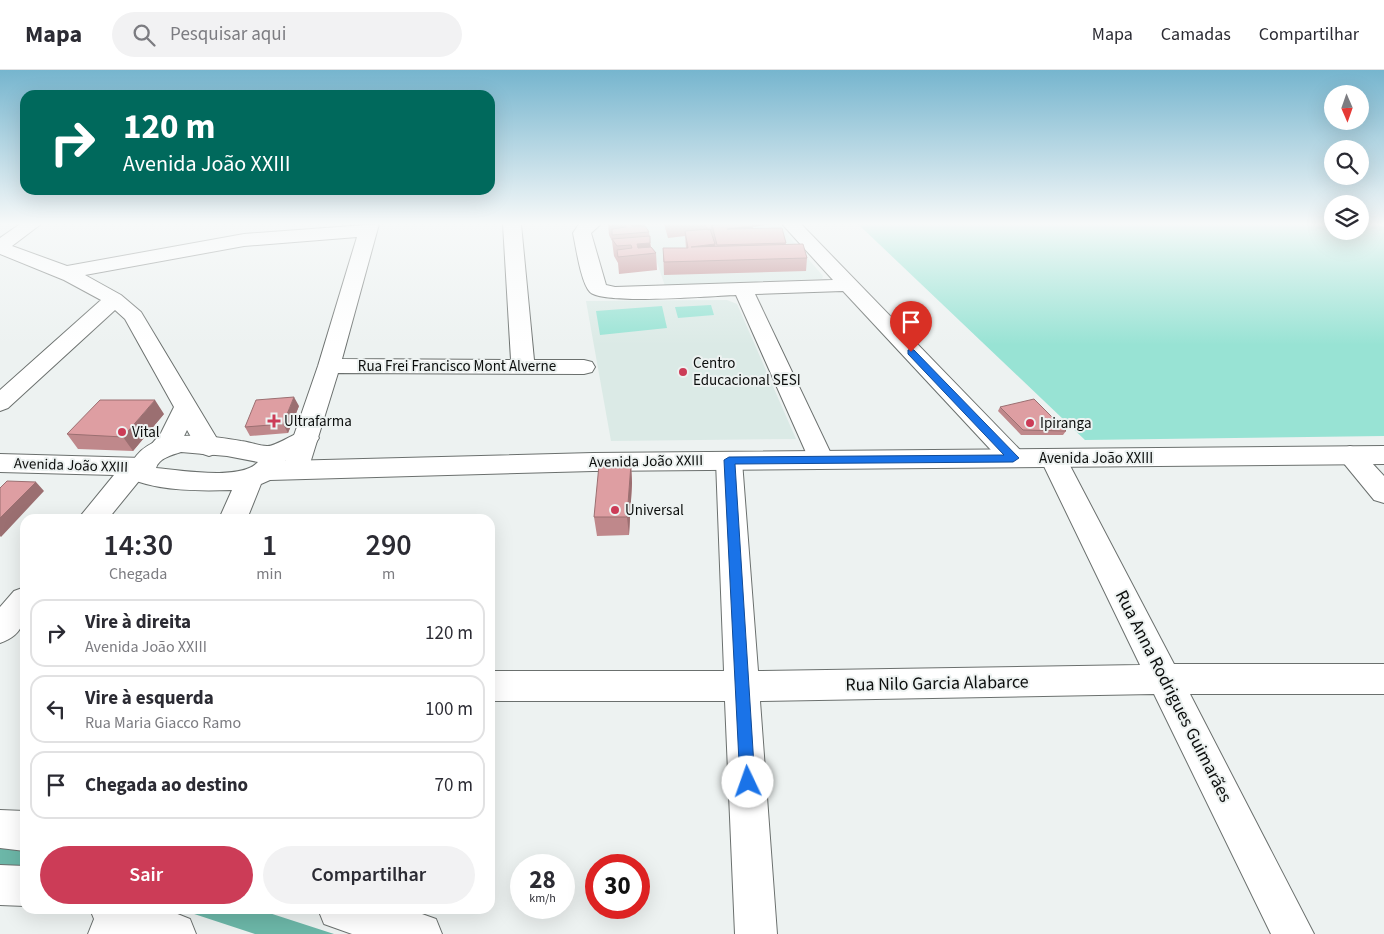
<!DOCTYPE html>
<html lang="pt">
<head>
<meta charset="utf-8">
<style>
  body { margin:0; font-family:"Source Sans 3",sans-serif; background:#f2f2f3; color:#2b2b33; height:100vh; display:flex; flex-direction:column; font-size:19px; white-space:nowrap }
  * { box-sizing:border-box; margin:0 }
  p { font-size:16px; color:#7c7c81 }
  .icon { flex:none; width:28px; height:28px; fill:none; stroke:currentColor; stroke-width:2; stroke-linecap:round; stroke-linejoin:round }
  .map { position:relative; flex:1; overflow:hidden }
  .drawer { position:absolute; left:20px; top:444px; width:475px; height:400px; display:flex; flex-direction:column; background:#fff; border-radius:15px; box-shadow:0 5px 20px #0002 }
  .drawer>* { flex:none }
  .hud { position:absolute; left:20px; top:20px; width:475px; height:105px; border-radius:15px; box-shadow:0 5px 20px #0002; background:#00695c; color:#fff; overflow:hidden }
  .needle { width:32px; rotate:178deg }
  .tools { position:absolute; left:1324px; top:15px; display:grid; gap:10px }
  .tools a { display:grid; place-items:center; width:45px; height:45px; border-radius:50%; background:#fff; box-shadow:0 5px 20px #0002; font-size:25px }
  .speed { position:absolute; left:510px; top:784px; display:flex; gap:10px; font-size:25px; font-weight:700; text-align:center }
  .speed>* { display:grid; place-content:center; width:65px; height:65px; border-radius:50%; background:#fff; box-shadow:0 5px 20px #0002; line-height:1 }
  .speed small { font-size:12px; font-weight:400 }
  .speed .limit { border:8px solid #d22; background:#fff; color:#111 }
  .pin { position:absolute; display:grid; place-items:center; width:42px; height:42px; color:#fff; margin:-51px -21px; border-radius:50% 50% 50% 0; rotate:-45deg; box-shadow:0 0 5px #0007 }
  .pin .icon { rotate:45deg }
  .me { position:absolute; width:55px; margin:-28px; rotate:357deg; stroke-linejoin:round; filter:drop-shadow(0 0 4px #0008) }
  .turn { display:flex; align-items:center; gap:18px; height:105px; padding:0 20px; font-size:22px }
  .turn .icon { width:65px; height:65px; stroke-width:2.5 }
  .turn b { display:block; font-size:35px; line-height:42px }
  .eta { display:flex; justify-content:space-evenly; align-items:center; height:85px; text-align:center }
  .eta b { font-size:30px; font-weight:600; line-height:35px }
  .primary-button { display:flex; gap:10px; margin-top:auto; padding:10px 20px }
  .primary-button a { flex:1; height:58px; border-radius:30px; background:#cc3c57; color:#fff; font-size:20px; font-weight:600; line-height:58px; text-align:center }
  .primary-button a+a { background:#f2f2f3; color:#2b2b33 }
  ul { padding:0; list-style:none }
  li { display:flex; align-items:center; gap:15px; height:68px; margin:0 10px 8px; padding:0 10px; border:2px solid #e1e1e2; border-radius:15px }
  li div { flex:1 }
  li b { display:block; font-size:19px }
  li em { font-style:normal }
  header { display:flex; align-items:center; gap:30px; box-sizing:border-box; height:70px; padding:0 25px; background:#fff; border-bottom:1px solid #e1e1e2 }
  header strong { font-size:24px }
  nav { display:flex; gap:28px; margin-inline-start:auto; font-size:18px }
  .search { width:350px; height:45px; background:#f2f2f3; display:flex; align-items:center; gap:12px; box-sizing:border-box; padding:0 18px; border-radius:28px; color:#7c7c81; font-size:19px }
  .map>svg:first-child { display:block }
</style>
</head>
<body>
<header>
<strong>Mapa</strong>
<div class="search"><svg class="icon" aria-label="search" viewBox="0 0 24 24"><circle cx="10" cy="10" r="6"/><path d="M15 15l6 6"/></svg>Pesquisar aqui</div>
<nav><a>Mapa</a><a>Camadas</a><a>Compartilhar</a></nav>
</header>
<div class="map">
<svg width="1384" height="864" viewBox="0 0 1384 864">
  <rect width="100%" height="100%" fill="#edf2f1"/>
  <path fill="#dbeae6" d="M644,154H778L823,206L822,209L665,216Z
    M727,230L737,234L796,369L611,371L586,231Z"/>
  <path fill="#98e3d4" d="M858,154H1332V161H1360V154H1377L1384,157V366L1085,370Z
    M711,235L714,245L678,248L675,237Z
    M662,236L667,258L600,265L596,241Z"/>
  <path fill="#6cb7a8" d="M0,777L25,779V801L0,799Z
    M179,839H257L334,864H255Z"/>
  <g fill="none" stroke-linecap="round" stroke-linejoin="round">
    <g stroke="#6b706e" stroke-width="2">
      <path id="minor" d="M20,154H41L12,176L67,196L244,164L379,154L342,289L511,290L503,154H521L534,290H584L592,292L595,297L592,302L584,304L338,303L308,400L304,406L295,409L286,406L282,400L318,296L357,167L244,176L85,205L121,225L141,242L222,377L218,383L209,386L200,383L187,360C179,377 169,394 149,388L145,382L161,363L174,337L125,249L115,240L8,338L0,341V320L101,230L64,210L0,184V168Z
        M579,154H601L591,163L606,215L615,217L833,210L782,154H801L1022,382L1026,388L1022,394L1013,397L1004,394L843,221L755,224L834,390L830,396L821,399L812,396L736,225C713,226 602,235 590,222C581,213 576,177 573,163Z
        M1350,376L1359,379L1384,406V433L1374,430L1337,385L1341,379Z
        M1053,379L1062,382L1066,388L1174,594H1384V624H1190L1314,864H1271L1154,624L760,631L777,864H735L725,631H490V601H724L716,391L720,385L729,382L738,385L742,391L758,601L1140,595L1040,388L1044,382Z
        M0,384L143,388L152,391L156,397L152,403L143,406L108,449H78L114,405L0,402Z
        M25,517C25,543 29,563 0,573V537L14,521Z
        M0,740L25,741V781L0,778Z
        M0,795L25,796V836L0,835Z
        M90,839H165L190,849L196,864H121L96,854Z
        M318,839H408L436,849L442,864H352L324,854Z"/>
    </g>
    <g stroke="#6b706e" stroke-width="2">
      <path id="major" d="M306,360L315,362L319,368L315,374L285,391L593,383L1384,376V394L593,401L270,410L261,414L247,449H219L232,420C200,421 165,421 136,411L130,397C146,356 207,365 241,371C250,372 259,376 267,376C275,377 296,362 306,360ZM181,382L227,386L258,392C241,411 180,400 156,398C159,388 172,385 181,382Z
        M98,839H140L130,864H88Z"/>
    </g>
    <use href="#minor" fill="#fff" fill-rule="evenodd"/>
    <use href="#major" fill="#fff" fill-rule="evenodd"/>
  </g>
  <path fill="#bf888b" d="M608,154H644V156L649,162L651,177L656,183L657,200L619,204L618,193L614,186L612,171L609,165Z
    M664,154H770L753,157V159L786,173L785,175L807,188L806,201L664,205L663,178H686L685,166L668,168Z
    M299,336L288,363L250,366L245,357Z
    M1000,337L1066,361L1063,365H1021L998,341Z
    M164,344L133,381L78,379L67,364Z
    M631,394L632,413L629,465L597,466L594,447Z"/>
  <path fill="#9b6f71" d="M631,154H644V162L632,163Z
    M744,154H770L753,157L752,169L714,163Z
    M650,173L651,184L638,185L637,174Z
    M715,174V187L691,177Z
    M294,327L299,336L288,363L283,354Z
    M155,330L164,344L133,381L123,367Z
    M631,394L632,413L629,465L627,447Z
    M36,412L44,421L1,467L0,466V448Z"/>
  <path fill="#de9ea2" stroke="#9b6f71" d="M611,154H631L632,156H645L649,162L612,165V159L626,157L625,154L612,155Z
    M704,154H730L712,155V159L708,160Z
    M730,154H752L753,156L727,159L782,158L786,173L717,175L712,155Z
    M710,159L715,174L691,177L803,174L807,188L664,192L663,178H688L685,161Z
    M650,166V173L637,174L638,178L651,177L656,183L618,187L617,180L632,178L631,175L617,176L612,169Z
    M294,327L283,354L245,357L256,330Z
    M1034,329L1066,361L1023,360L1000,337Z
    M100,330H155L123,367L67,364Z
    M631,394L627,447H594L599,395Z
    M7,411L36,412L0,448V418Z"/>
  <linearGradient id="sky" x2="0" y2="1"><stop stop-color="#76b5ce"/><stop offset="0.56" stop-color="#f7f9f9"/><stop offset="1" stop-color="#f7f9f9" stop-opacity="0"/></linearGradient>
  <rect width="1384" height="275" fill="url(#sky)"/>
  <path fill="#1a73e8" stroke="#114b97" d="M911,279L914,280L1019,388L1013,392L735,394L755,712L753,717L748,719L742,717L740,712L724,390L729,387L1004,385L908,284V280Z"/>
  <g fill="#cc3c57" stroke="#edf2f1" stroke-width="2">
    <circle cx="683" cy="302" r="5"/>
    <path d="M271.5 343.5h5v5h5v5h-5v5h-5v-5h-5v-5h5z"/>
    <circle cx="1030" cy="353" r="5"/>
    <circle cx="122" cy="362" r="5"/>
    <circle cx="615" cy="440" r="5"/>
  </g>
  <g text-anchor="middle" stroke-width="4" stroke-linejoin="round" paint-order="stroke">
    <g font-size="15" fill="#0c0e0d" stroke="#edf2f1" text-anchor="start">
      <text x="693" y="298">Centro<tspan x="693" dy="17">Educacional SESI</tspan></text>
      <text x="284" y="356">Ultrafarma</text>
      <text x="1040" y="358">Ipiranga</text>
      <text x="132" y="367">Vital</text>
      <text x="625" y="445">Universal</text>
    </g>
    <g font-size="15" fill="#0c0e0d" stroke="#edf2f1">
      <text x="457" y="301">Rua Frei Francisco Mont Alverne</text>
      <text x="1096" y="393">Avenida João XXIII</text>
      <text transform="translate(646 391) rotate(-1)" y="5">Avenida João XXIII</text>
      <text transform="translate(71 395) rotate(2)" y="5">Avenida João XXIII</text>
    </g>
    <g font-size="18" fill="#0c0e0d" stroke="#edf2f1">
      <text transform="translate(937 613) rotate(-1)" y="6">Rua Nilo Garcia Alabarce</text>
      <text transform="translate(1174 626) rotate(63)" y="6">Rua Anna Rodrigues Guimarães</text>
    </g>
  </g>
</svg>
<div class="tools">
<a><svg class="needle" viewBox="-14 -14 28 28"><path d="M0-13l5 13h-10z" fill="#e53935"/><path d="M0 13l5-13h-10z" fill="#7c7c81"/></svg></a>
<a><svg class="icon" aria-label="search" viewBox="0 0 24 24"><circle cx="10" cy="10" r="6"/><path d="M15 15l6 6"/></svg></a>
<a><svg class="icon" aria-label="layers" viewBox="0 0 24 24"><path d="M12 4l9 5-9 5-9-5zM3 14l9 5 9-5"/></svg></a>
</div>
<div class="speed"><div>28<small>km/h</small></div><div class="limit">30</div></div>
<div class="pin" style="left:911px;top:282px;background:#d93025"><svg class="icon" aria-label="arrive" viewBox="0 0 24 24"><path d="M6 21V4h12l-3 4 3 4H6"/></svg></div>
<svg class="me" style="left:748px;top:712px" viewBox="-20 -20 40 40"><circle r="19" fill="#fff"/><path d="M0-13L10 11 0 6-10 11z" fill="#1a73e8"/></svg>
<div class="hud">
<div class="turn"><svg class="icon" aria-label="right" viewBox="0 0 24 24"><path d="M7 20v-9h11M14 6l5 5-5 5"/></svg><div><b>120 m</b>Avenida João XXIII</div></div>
</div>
<section class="drawer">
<div class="eta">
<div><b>14:30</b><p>Chegada</p></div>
<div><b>1</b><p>min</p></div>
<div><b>290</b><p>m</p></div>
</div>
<ul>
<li><svg class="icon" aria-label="right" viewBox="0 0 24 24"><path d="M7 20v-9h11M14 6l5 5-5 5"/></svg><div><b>Vire à direita</b><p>Avenida João XXIII</p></div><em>120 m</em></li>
<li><svg class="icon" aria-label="left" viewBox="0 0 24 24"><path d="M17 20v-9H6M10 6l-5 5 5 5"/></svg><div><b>Vire à esquerda</b><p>Rua Maria Giacco Ramo</p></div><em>100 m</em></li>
<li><svg class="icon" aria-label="arrive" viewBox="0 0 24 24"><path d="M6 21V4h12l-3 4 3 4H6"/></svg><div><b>Chegada ao destino</b></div><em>70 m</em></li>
</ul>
<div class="primary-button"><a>Sair</a><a>Compartilhar</a></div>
</section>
</div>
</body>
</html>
